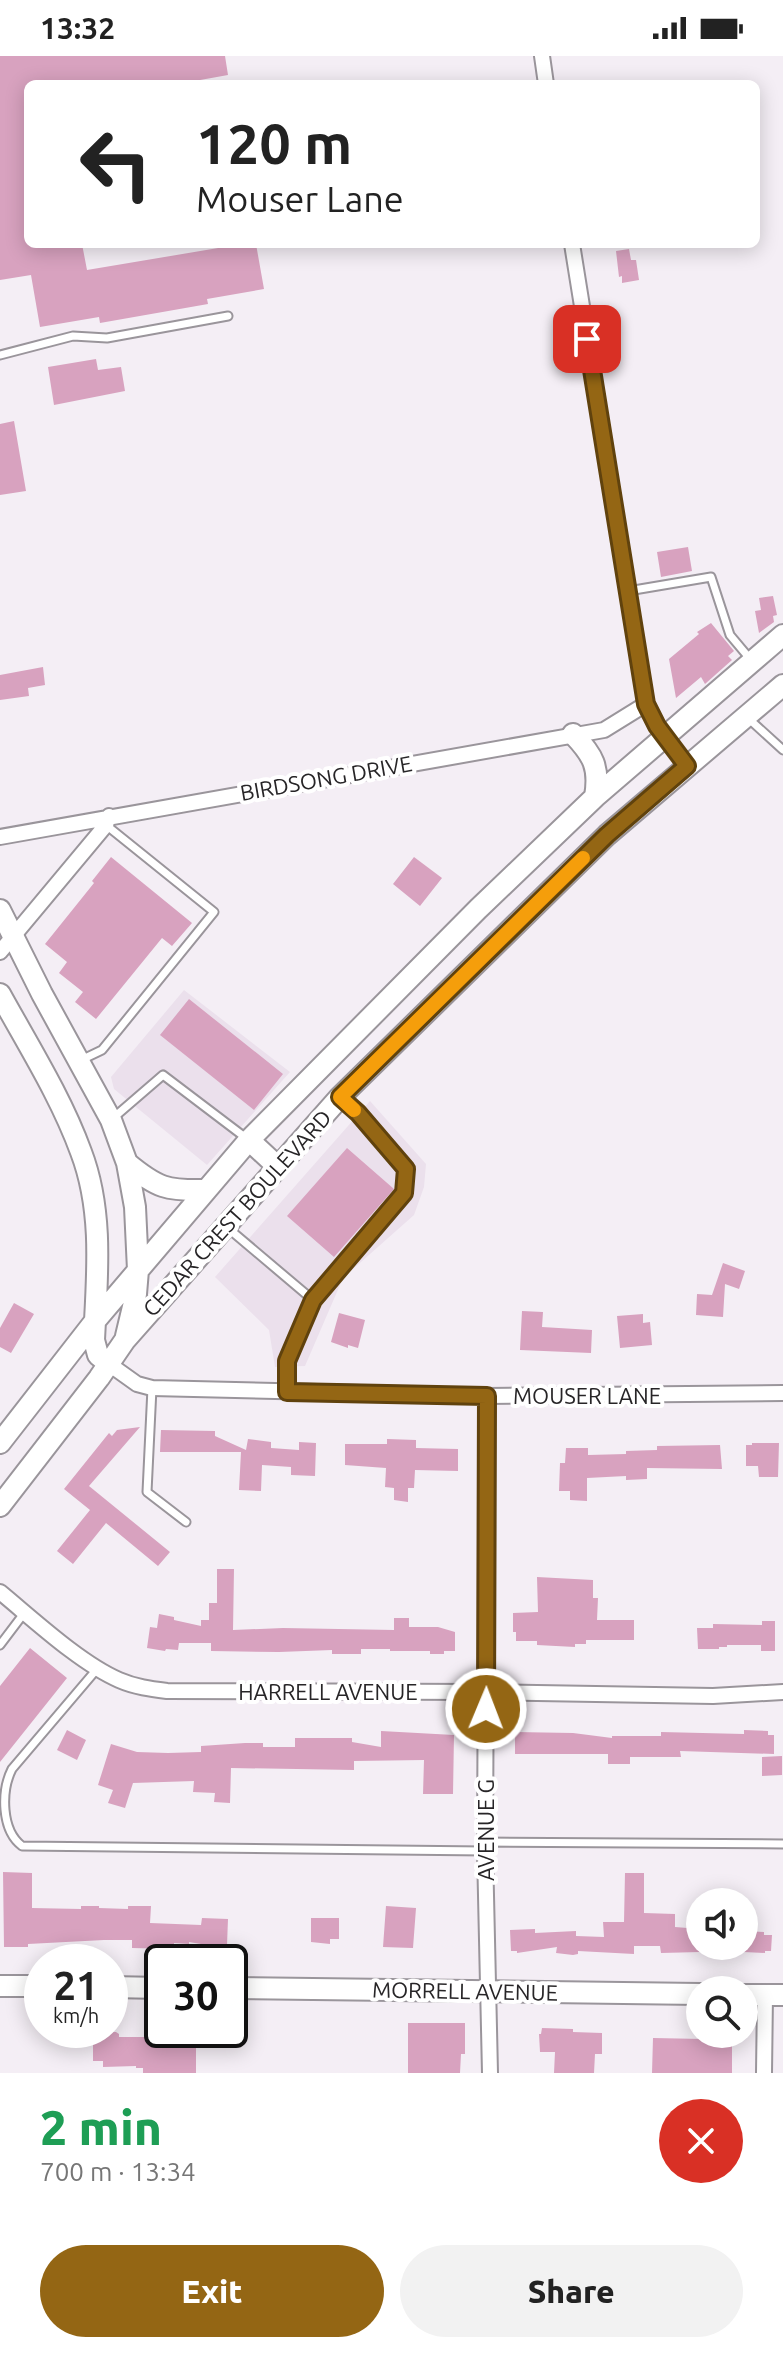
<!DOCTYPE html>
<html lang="en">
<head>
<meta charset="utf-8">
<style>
  body { margin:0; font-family:Ubuntu,sans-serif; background:#f2f2f2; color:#222; height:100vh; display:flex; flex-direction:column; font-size:30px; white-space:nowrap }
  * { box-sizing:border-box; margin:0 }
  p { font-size:26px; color:#767676 }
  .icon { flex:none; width:44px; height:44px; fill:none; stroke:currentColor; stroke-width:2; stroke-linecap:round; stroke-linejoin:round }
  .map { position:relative; height:2017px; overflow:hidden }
  .side { display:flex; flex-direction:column; background:#fff; flex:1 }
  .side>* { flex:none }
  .guide { position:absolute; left:24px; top:24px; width:736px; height:168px; border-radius:12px; box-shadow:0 4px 20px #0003; background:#fff; color:#222; overflow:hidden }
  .controls { position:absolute; left:686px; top:1832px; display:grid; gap:16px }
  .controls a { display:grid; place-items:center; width:72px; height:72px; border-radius:50%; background:#fff; box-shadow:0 4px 20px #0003; font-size:40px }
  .speed { position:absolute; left:24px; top:1888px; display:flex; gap:16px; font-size:40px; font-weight:700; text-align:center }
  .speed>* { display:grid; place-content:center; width:104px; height:104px; border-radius:50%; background:#fff; box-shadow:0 4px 20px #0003; line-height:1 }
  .speed small { font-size:20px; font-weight:400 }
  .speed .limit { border:4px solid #111; border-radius:12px; background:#fff; color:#111 }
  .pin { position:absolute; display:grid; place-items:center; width:68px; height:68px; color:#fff; margin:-34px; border-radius:16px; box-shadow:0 4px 12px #0006 }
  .me { position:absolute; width:88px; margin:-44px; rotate:1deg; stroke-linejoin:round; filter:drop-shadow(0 0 6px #0008) }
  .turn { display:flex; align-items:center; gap:28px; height:168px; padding:0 40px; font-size:36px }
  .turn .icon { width:104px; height:104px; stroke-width:2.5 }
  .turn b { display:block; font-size:56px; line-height:68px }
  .round { display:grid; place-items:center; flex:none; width:84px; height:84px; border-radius:42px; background:#f2f2f2 }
  .head { display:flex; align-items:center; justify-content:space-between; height:136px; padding:0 40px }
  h1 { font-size:48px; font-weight:800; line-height:60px; color:#1e9e55 }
  .cta { display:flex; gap:16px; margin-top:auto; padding:16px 40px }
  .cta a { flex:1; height:92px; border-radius:48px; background:#946614; color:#fff; font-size:32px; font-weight:800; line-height:92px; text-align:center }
  .cta a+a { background:#f2f2f2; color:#222 }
  .status { display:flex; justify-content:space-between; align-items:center; height:56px; padding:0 40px; background:#fff; direction:ltr }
  .status svg { height:22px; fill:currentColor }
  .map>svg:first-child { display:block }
</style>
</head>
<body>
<div class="status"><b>13:32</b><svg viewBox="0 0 49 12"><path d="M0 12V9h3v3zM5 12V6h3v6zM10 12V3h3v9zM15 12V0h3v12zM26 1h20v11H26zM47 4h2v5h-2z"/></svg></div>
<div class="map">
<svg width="783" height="2017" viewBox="0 0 783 2017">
  <rect width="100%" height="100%" fill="#f4eef5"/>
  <path fill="#ebe0ec" d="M184,934L290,1016L207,1109L114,1033L111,1021Z
    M370,1045L426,1108L424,1131L414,1159L343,1222L305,1310L275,1311L269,1274L215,1221Z"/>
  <path fill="#d8a2bf" d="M0,0H225L228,19L178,28H28V188H82L87,214L242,188H256L264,233L207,243L208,248L100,267L99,261L40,271L31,219L0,224Z
    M629,193L631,204H636L639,224L622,227V220L619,221L616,195Z
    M96,303L98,314L121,311L125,335L54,349L48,311Z
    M14,365L26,435L0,439V368Z
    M688,491L692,515L661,521L657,496Z
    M773,540L777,559L773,560L774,566L759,577L755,555L761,554L759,542Z
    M711,567L734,595L728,600L732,604L705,628L701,621L676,642L669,603L699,578L697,576Z
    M43,611L45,629L28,632L29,640L0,644V619Z
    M111,801L192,867L172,890L162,882L96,963L75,946L83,936L59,917L67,906L45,888L94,827L92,825Z
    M414,801L442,822L420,850L393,828Z
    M189,943L283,1018L254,1054L160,979Z
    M347,1092L394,1133L334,1201L287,1160Z
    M723,1207L745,1215L739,1233L725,1228L723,1261L696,1259L697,1238L712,1239Z
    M14,1247L34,1258L11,1297L0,1291V1272Z
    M522,1255L543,1256L542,1271L592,1274L591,1297L520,1294Z
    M339,1257L365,1264L358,1292L348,1289V1292L331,1286Z
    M643,1258V1267L650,1266L652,1289L620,1292L617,1260Z
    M140,1371L89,1430L170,1496L158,1510L106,1467L73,1508L57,1495L90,1454L64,1433L109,1377L112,1380L117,1374Z
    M161,1374L215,1375V1380L246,1394L248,1383L271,1386V1392L299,1394V1386L316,1387L315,1420L291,1419V1411L262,1409L261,1435L239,1434L241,1396H160Z
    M387,1383L416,1384V1392L458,1393V1415L415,1414L414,1432H408V1446L394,1444V1432L385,1431L386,1412L345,1409V1388H387Z
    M752,1387H779L778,1421H759L758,1410H746V1389H752Z
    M720,1389L722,1413L647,1412V1423L626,1424V1420L587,1422V1445L570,1444V1435H559L560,1407H565L566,1392H588V1399L626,1398V1395L657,1394V1390Z
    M217,1513H234L233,1574L283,1572L394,1574V1562H409V1571H438L455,1576V1595H444V1598H430V1595H390V1593H361V1598H332V1594L279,1596L211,1595V1587H179L178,1594L166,1593L165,1595L147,1592L150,1571L157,1572L159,1558L174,1561V1564L201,1570V1564H209V1547H217Z
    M537,1521L593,1524V1542H598L597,1564H634V1584H586V1588H575V1591L537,1589V1585H516V1576H513V1557L538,1556Z
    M762,1565H775V1595H761V1589H727V1591H719V1593H698L697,1572H713V1568L762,1569Z
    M30,1592L67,1622L0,1706V1630Z
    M67,1674L86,1684L77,1704L57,1694Z
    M744,1674L768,1675V1679H774V1698L680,1695L681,1701H630V1708H608V1698H515V1676L573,1677L612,1682V1680H661V1676L744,1678Z
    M381,1675L454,1679L453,1738H423L424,1704L354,1705V1714L231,1712L230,1747L214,1746L215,1737L193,1736L194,1725L133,1727L125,1752L108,1747L113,1734L98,1729L111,1688L137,1696L168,1697L201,1696V1690L245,1687H263V1691H295V1682H352V1686L381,1691Z
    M782,1700V1719L762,1720V1701Z
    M3,1816L32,1817V1852L81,1853V1850H99V1852L128,1853V1850H151L150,1867L201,1869L202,1862L228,1863L227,1889L219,1888V1891L189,1886V1888L174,1887V1893L132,1892V1884H104L28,1888V1891H4Z
    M625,1817H644V1857L675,1858V1871L700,1873V1896L661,1897L660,1890H634V1898L578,1895V1898L573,1899L556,1897L557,1891L517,1897V1895H511L510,1874L535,1873V1877L576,1875V1880L604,1881L603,1866H624Z
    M386,1850L416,1852L413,1892L383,1891Z
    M311,1862H339V1883H330V1888L311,1886Z
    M744,1875L764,1876V1879H772L771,1895H765V1897L744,1896Z
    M408,1967H465V1998H461L460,2017H408Z
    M542,1972L573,1973V1976L602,1977V1998H595L594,2017H554L555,1996H540L539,1978H541Z
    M196,1975V2017H143V2012H136V2010L103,2011V2005H93V1976H116L119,1978V1981H146L147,1976Z
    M703,1978H722V1981H732V2017H652L653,1982L703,1983Z"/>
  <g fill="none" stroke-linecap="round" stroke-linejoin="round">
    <g stroke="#9a959b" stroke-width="11">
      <path id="lane" d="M0,299L73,280L107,282L228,260
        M628,535L711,521L730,579L751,604
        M749,663L783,694
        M79,1005L102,994L214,856L106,769
        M112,1063L163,1019L246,1082
        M229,1173L313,1244
        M152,1332L147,1436L186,1466
        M287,1334V1305L313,1244L404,1137L406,1113L358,1057L342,1042
        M0,1589L25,1556
        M97,1613L12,1713C1,1735 1,1774 22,1790L485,1795
        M485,1786L783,1788"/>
    </g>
    <g stroke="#9a959b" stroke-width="18">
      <path id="street" d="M542,0L546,28
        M572,188L646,648L657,670L687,710
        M0,781L604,674L646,648
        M0,896L106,769L109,760
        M109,1308L137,1328L152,1332L487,1340L783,1337
        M487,1340L485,1795L490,2017
        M0,1536C34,1564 80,1607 119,1624C135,1631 151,1633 167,1635L486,1636L713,1640L783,1636
        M764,2017L765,1939"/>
    </g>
    <g stroke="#9a959b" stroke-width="24">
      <path id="secondary" d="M573,678C593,699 600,711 595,741
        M0,854L42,938L111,1064L127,1107L135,1151L138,1214L136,1238L126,1280
        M0,938C28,989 61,1041 81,1096C104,1156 97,1222 94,1284L98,1299L109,1308
        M249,1084L278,1111
        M127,1107C157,1132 167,1135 206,1134
        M0,1387L95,1265L249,1084L478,853L595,741L783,579
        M0,1450L99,1322L125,1284L340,1041L607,779L783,629
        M0,1930H42
        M110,1931L162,1932
        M230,1932L700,1938
        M744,1939H783"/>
    </g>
    <use href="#lane" stroke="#fff" stroke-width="7"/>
    <use href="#street" stroke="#fff" stroke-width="14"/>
    <use href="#secondary" stroke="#fff" stroke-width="20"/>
  </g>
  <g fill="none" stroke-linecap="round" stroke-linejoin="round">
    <g stroke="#60420d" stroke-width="20">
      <path id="route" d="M486,1653L487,1340L287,1336V1305L313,1244L404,1137L406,1113L358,1057L340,1041L607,779L687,710L657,670L646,648L587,283"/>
    </g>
    <use href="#route" stroke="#946614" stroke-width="14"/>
    <path stroke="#f59e0b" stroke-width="14" d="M354,1054L340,1041L583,802"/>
  </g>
  <g text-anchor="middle" stroke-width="8" stroke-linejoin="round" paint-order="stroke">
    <g font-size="22" fill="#272527" stroke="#fff">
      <text transform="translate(326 722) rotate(-10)" y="8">BIRDSONG DRIVE</text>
      <text transform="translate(237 1157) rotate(-48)" y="8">CEDAR CREST BOULEVARD</text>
      <text x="587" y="1348">MOUSER LANE</text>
      <text x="328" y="1644">HARRELL AVENUE</text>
      <text transform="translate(486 1774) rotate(-90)" y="8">AVENUE G</text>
      <text transform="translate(465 1935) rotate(1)" y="8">MORRELL AVENUE</text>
    </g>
  </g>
</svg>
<div class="controls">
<a><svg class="icon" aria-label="sound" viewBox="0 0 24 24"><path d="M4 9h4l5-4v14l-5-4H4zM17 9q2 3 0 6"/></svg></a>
<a><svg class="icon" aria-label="search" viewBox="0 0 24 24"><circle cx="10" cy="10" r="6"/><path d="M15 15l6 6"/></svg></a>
</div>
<div class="speed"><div>21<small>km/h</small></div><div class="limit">30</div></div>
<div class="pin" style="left:587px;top:283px;background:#d93025"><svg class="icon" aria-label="arrive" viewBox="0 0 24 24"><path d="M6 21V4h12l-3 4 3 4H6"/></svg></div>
<svg class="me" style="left:486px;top:1653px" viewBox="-20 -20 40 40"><circle r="17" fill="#946614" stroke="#fff" stroke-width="3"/><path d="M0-11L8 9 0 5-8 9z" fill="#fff"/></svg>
<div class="guide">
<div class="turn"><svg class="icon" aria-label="left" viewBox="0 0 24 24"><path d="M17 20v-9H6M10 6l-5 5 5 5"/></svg><div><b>120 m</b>Mouser Lane</div></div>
</div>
</div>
<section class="side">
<div class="head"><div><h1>2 min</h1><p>700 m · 13:34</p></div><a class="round" style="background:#d93025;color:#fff"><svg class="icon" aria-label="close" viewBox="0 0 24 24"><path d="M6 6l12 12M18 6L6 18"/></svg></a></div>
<div class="cta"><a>Exit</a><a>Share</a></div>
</section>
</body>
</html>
